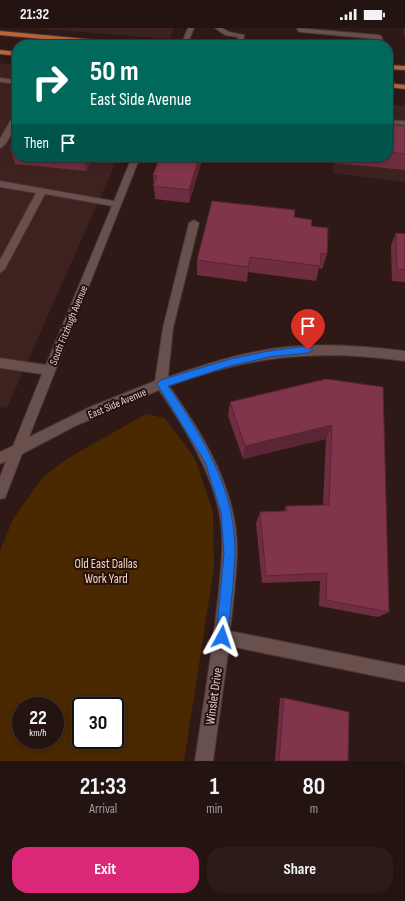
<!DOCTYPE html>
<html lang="en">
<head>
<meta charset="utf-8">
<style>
  body { margin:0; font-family:"Sofia Sans Condensed",sans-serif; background:#2b1c1a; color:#f1f3f6; height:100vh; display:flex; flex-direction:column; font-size:15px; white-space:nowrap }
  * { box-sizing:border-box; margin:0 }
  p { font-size:13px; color:#a39e9f }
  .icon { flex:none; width:22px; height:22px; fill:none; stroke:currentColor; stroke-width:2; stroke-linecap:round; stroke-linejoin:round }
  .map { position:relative; height:733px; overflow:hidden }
  .panel { display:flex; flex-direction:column; background:#231311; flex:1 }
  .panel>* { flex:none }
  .top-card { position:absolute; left:12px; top:12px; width:381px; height:122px; border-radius:16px; box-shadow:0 2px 10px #0003,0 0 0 1px #403231; background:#00695c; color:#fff; overflow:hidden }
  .speed { position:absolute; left:12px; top:669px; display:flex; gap:8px; font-size:20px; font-weight:700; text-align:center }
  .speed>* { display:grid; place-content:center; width:52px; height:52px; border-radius:50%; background:#231311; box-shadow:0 2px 10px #0003,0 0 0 1px #403231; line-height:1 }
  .speed small { font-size:10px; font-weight:400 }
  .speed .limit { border:2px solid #111; border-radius:6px; background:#fff; color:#111 }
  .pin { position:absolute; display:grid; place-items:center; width:34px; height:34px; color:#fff; margin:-41px -17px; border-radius:50% 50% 50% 0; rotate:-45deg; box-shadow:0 0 4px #0007 }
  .pin .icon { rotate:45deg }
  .me { position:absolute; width:44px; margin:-22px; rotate:5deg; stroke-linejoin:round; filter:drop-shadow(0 0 3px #0008) }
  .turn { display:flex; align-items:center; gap:14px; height:84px; padding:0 12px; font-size:18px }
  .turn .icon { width:52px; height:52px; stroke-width:2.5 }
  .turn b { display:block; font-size:28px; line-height:34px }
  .then { display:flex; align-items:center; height:38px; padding:0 12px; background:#0003; gap:8px; font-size:15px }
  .eta { display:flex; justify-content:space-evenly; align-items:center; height:68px; text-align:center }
  .eta b { font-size:24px; font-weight:700; line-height:28px }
  .button { display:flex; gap:8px; margin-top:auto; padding:8px 12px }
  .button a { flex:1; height:46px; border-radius:16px; background:#db2777; color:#fff; font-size:16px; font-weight:700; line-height:46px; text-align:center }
  .button a+a { background:#2b1c1a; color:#f1f3f6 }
  .status { display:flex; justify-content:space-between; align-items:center; height:28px; padding:0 20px; background:#231311; direction:ltr }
  .status svg { height:11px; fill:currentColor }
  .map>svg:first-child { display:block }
</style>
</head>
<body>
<div class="status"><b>21:32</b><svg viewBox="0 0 49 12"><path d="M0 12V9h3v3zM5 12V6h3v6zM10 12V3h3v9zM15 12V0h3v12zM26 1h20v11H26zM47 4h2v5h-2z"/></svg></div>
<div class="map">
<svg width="405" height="733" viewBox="0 0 405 733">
  <rect width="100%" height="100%" fill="#2f1917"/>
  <path fill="#3e2220" d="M34,0H174L170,11Z
    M0,35L17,37V129H118L7,380L0,379Z
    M388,76L405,78V154L333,145V129H388Z"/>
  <path fill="#4b2900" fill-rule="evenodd" d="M146,386L164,390L180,410L195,431L213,484L214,539L184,733H0V523L13,491L43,449L70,429ZM21,678H55V712H21ZM81,678H115V712H81Z"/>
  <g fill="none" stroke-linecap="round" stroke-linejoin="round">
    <g stroke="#463434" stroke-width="2">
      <path id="minor" d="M188,0H194L187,17H181Z
        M215,0H222L229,4L244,7L243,17H237L238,9L225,7Z
        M297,0L379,7L382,9L383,17H377L376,11L300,4L298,3Z
        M0,50L17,52V56L0,54Z
        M14,86H17C17,94 9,117 0,120V111Z
        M388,92L405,93V97L388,96Z
        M132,129H140L29,409L90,379L155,353L163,300L189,195L194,192L199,195L173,300L168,349C206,336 246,323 286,319C326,315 366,318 405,323V333C317,321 253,327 169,358C204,407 239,465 237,527C236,552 233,578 230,603L405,638V654L229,618L213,733H195C203,679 212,625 218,571C221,542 225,512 219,483C209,439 184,399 159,362L75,398L22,426L5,470L0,471V449L6,433L0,436V424L13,418L42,346L0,340V330L46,337L112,178L45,166L5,241L0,245V232L36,165L0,159V153L114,173Z"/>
    </g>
    <g stroke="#463434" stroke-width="2">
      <path id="major" d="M0,3L128,15L131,17H107L0,7Z
        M0,22L17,24V28L0,26Z
        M388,37L405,38V42L388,41Z
        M388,55L405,57V61L388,59Z"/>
    </g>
    <use href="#minor" fill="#6a504d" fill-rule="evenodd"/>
    <use href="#major" fill="#bc6439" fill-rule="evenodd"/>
  </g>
  <path fill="#6f2e40" d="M404,0H405V11Z
    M388,96L405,98V142L283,130L284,129H388Z
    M17,109V129H93L86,143L15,136L10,120Z
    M160,129H203L189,175L155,171L153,147Z
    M294,189L311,198L327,226L322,241L319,240L316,253L248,244L247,254L197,247V232Z
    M396,205L405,206V254L392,253L391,217Z
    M326,351L389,584L378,589L319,578L320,553L262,555L256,495L260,484L284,483L286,478L323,477L326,411L243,431L228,388L230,374Z
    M280,670H284L348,733H275Z"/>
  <path fill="#5a2534" d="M83,129H93L86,143Z
    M199,129H203L189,175V162Z
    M250,229L248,244L247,254L248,239Z
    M332,397L326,411L243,431L245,418Z"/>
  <path fill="#81354b" stroke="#5a2534" d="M388,96L405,98V126L388,124Z
    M17,109V121L10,120Z
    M160,129H199L189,162L153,158L157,148L153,147Z
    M212,173L295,182L294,189L312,192L311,198L328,200L327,226L321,225L320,238L250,229L248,239L197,232Z
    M396,205L405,206V242L397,241Z
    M326,351L383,359L389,584L326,572L327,545L266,548L260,484L287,483L286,478L329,477L332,397L245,418L230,374Z
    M284,670L349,684L348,733H279Z"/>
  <path fill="#1a73e8" stroke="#114b97" d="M308,318L313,322L308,325L269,329L230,338L168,358C202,407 237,464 235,527C234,555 230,582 228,609L226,613L222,615L218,613L216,609L224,526L221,484L205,434L157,356L161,352L230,331L269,323Z"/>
  <g text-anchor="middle" stroke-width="4" stroke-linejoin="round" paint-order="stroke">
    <g font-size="11" fill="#ddcecc" stroke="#24100e">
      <text transform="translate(68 297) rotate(-68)" y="4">South Fitzhugh Avenue</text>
      <text transform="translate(117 375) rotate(-23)" y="4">East Side Avenue</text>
    </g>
    <g font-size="13" fill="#fad9ba" stroke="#24100e">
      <text x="106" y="540">Old East Dallas<tspan x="106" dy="15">Work Yard</tspan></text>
    </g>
    <g font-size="13" fill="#ddcecc" stroke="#24100e">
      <text transform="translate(213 668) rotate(-82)" y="5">Winslet Drive</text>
    </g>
  </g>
</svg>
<div class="speed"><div>22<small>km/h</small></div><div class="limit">30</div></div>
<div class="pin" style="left:308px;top:322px;background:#d93025"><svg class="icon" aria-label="arrive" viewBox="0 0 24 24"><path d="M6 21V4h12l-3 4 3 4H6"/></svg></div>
<svg class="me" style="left:222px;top:609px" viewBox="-20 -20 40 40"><path d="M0-17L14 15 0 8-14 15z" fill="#1a73e8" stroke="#fff" stroke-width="4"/></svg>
<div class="top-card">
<div class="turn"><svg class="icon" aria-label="right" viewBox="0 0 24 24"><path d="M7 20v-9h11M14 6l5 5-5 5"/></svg><div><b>50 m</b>East Side Avenue</div></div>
<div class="then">Then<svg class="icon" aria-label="arrive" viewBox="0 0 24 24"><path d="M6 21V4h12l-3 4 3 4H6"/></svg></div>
</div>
</div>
<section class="panel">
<div class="eta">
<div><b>21:33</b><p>Arrival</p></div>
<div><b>1</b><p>min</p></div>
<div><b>80</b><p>m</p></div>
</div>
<div class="button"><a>Exit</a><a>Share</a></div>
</section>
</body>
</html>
